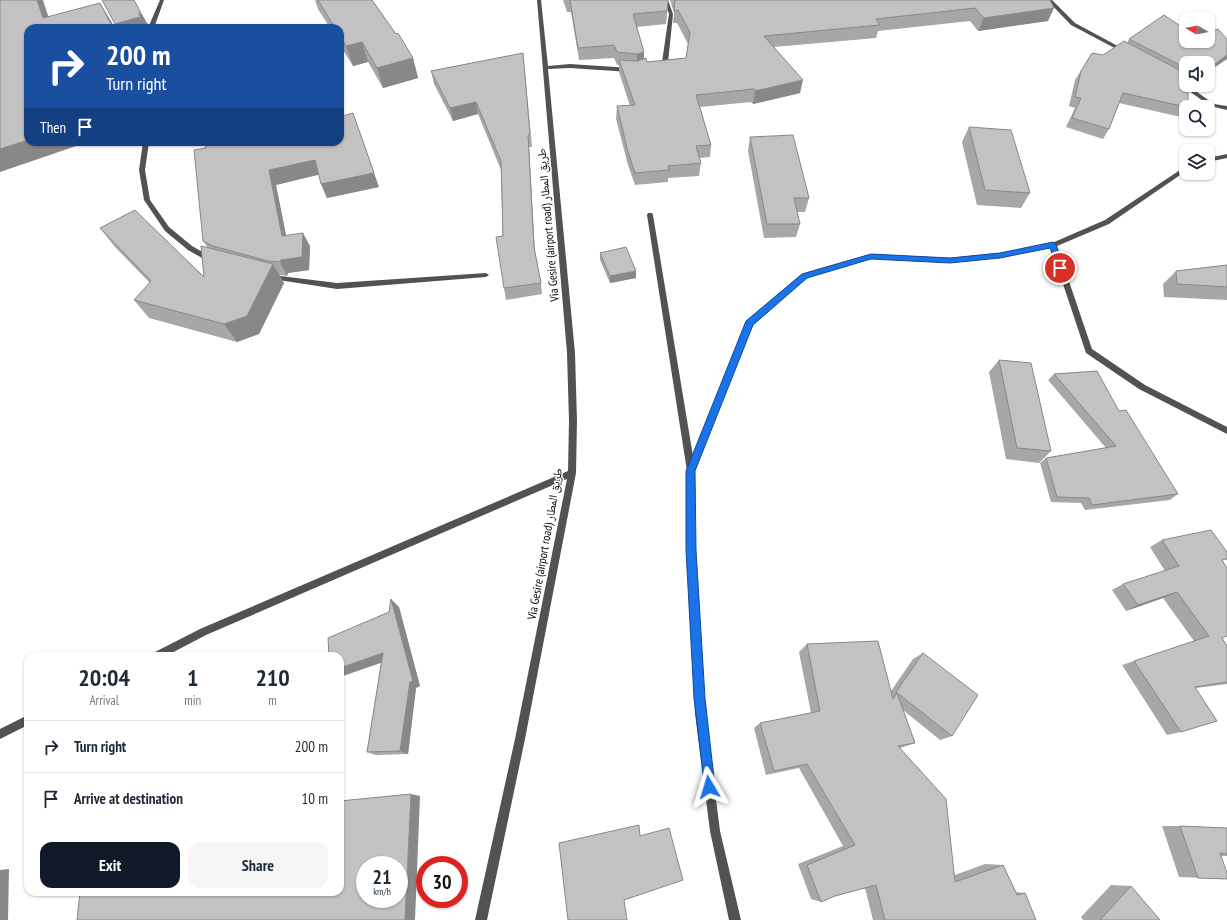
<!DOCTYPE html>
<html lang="en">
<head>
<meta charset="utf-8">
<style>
  body { margin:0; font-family:"PT Sans Narrow","Noto Naskh Arabic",sans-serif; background:#f6f6f7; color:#1f2937; height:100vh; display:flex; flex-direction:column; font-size:15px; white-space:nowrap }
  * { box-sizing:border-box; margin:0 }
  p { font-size:13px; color:#747a83 }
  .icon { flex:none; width:22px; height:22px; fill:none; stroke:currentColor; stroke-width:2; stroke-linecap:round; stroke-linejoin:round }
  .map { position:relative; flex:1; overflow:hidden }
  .drawer { position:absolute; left:24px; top:652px; width:320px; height:244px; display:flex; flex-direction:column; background:#fff; border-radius:12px; box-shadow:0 1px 3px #0004 }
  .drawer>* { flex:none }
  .banner { position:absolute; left:24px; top:24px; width:320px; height:122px; border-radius:12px; box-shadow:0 1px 3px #0004; background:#1a4fa0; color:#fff; overflow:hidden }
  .needle { width:26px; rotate:279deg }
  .fabs { position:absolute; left:1179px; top:12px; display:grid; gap:8px }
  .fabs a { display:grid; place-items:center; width:36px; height:36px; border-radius:8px; background:#fff; box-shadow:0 1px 3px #0004; font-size:20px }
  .speed { position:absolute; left:356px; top:856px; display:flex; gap:8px; font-size:20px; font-weight:700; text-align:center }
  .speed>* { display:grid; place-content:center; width:52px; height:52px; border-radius:50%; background:#fff; box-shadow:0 1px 3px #0004; line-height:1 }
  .speed small { font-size:10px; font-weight:400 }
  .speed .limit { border:6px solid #d22; background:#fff; color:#111 }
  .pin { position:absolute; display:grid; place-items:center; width:34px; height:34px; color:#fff; margin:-17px; border:2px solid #fff; border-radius:50%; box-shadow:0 1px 4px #0007 }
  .me { position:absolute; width:44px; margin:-22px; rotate:353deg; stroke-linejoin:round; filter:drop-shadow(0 0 3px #0008) }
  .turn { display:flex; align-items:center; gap:14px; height:84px; padding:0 16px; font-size:18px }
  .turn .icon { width:52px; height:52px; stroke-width:2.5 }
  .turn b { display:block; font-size:28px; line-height:34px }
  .then { display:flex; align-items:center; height:38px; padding:0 16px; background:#0003; gap:8px; font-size:15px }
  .eta { display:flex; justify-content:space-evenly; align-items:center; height:68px; text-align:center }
  .eta b { font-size:24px; font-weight:600; line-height:28px }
  .action { display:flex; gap:8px; margin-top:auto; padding:8px 16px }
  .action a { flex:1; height:46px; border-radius:12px; background:#111827; color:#fff; font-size:16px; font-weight:600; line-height:46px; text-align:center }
  .action a+a { background:#f6f6f7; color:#1f2937 }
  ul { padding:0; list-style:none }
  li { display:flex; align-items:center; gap:12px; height:52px; padding:0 16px; border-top:1px solid #e0e1e3 }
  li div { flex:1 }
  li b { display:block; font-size:15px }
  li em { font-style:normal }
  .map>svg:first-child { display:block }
</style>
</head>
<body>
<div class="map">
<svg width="1227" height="920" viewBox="0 0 1227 920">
  <rect width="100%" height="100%" fill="#fff"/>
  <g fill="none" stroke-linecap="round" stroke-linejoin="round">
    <path fill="#525252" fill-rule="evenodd" d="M160,0H164L154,28H148Z
      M537,0H541L548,66L570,64L630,68L633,70L630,72L570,68L548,69L575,353L577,421L576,473L525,739L487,920H475L515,739L567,479L206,635L166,656H151L153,653L200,629L568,471L569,421L567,353Z
      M664,0H668L673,14L668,63L658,67L655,65L662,62L669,14Z
      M1047,0H1052L1075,23L1129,52L1124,53L1071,25Z
      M1180,80L1214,104L1227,106V110L1210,106L1178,83L1177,82Z
      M143,142H149L145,170L150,200L169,227L192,246L213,258V262H209L188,250L165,231L144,200L139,170Z
      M1227,154V158L1208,162V158Z
      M1186,166V171L1109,224L1057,246L1092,349L1145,385L1227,427V434L1139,389L1086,353L1051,248L1000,257L950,262L871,258L806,278L752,325L695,470V550L705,713L720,831L741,920H729L710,831L695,713L687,550V471L647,215L648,213H652L653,215L693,456L747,321L802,274L871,254L950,258L1000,253L1052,243L1105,220Z
      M486,273L489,275L486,277L337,289L272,279L269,277L272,275L337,283Z
      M28,715V725L0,739V729Z"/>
  </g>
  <path fill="#a7a7a7" d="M315,0H372L396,34L413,58L418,78L383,88L368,62L353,66L340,45V28H330L318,9Z
    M563,0H668L667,14L666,24L637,27L644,59L647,62L686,58L688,44L677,23H673L674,13L670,0H1050L1048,21L978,31L970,21L878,31L876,38L774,47L800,93L753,104L751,102L700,107L711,145L710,157L699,158L701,163L699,176L668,178V182L635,185L628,165L616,119L617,106H630L619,72V65H617L614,58L579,60L571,12H567Z
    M1129,39L1186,63V111L1181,117L1119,103L1109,129L1103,139L1066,127L1075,108L1069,106L1075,80L1092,53L1103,55L1127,43Z
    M523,53L532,147H529L535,253L541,283L542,294L506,300L504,288L501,170L478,114L453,121L434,84L431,71Z
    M342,116L379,187L327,198L319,174L276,185L286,235L310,246L309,270L288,273L287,276L279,275L284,283L259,334L237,342L149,318L134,300L150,283L115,247L100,228L204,277L208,248L203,241Z
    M969,127L1030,193L1021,208L977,205L962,142Z
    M750,137L809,198L805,212H797L800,224L796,237L764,238L748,151Z
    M600,253L636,278L610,283L600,260Z
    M1227,265V300L1164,297L1163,284L1176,271Z
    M999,360L1051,451L1039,463L1006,459L989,372Z
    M1054,374L1119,411L1178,494L1170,500L1085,510L1081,503L1051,502L1040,463L1046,458L1106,448L1048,380Z
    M1162,540L1223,562L1222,638L1227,646V684L1196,688L1181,732L1167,735L1122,665L1194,641L1163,598L1126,611L1112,590L1123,584L1165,571L1150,547Z
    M399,607L420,686L416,688L408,754L376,755L367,752L381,663L340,677V656L389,612Z
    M807,644L891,691L913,659L923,653L952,736L940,740L903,710L915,743L900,748L955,875L985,864L1003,865L1016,892L1025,893L1036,920H873L865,888L835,896L821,902L811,899L798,864L843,846L799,768L766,775L754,728L760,723L811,713L799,652Z
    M1162,826H1180L1227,828V856H1221L1227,879L1179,877Z
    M1111,885L1131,886L1160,920H1083L1081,917Z"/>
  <path fill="#888" d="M37,0H43L52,28L43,18Z
    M100,3L111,21L115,28H113Z
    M1054,8L1048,21L978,31L984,18Z
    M140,11L150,28H117L115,24L139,15Z
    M362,42L368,62L353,66L346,46Z
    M644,52V65L637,66V54Z
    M1227,55V59L1208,72V69Z
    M413,58L418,78L383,88L377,68Z
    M803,80L800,93L753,104L755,91Z
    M476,102L478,114L453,121L450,108Z
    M353,113L379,187L327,198L321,184Z
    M528,135L529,147L535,259L534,247Z
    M28,140V142H88L0,172V149Z
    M315,160L322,174L276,185L289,250L282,236L269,170Z
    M303,233L310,246L309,270L288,273L287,276L280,262L281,260Z
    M273,264L284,283L259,334L237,342L224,324Z
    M636,271V278L610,283V276Z
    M1177,592L1163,598L1126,611L1138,605Z
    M391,599L399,607L420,686L416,688L408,754L400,751Z
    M383,653L390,659L340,677V668Z
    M411,794L420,796L415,920H405Z
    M9,869L8,920H0V870Z"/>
  <path fill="#c2c2c2" stroke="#888" fill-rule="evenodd" d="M0,0H37L43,18L100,3L113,28H28V140L0,149Z
    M102,0H134L140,11L139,15L143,16L115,24Z
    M318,0H372L396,34L398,33L413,58L377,68L362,42L346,46L340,36V28H335Z
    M570,0H668V1L667,11L633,14L644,52L637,54L617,52L614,45L578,48Z
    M675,0H1050L1054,8L984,18L975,8L876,19L880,25L764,36L803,80L755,91L754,89L696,95L711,145L696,146L701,163L668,166L669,170L635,173L628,152L617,106L635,105L619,60L637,61L646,58L647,62L686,58L690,32L678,10L674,11Z
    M1164,15L1179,25H1186V41H1208V33L1218,29L1227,39V55L1208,69V63H1186V70L1178,64L1129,39Z
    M1124,41L1174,67L1186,76V85H1188V107H1186L1123,93L1109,129L1072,118L1081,98L1075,97L1081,71L1092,53L1103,55Z
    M523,53L530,134L528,135L534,247L541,283L504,288L496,237L503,236L501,161L476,102L450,108L431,71Z
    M340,109L342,116L353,113L374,173L321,184L315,160L269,170L282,236L303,233L302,257L281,260L280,262L268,261L213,246L203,241L194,150L206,148L205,142H340Z
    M969,127L1011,130L1030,193L985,190Z
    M793,135L809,198H794L800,224H767L750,137Z
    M135,210L204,277L201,246L273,264L247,316L224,324L134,300L151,281L100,228Z
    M626,247L636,271L610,276L600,253Z
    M1227,265V287L1177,284L1176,271Z
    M999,360L1031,363L1051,451L1017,448Z
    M1097,371L1119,411L1126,410L1178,494L1092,505L1089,498L1057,497L1046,458L1116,446L1054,374Z
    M1211,530L1227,552V559L1222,560L1227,568V636L1222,638L1227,646V682L1195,687L1217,721L1181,732L1134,661L1209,636L1177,592L1138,605L1123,584L1179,566L1162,540Z
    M391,599L413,681L410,682L400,751L367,752L383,653L340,668V656H329L328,638L389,612Z
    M878,641L893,699L897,693L915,743L898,746L946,799L955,882L1003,865L1017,895L1025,893L1036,920H885L876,885L835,896L821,902L807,865L855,845L807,764L774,771L760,723L820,711L807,644Z
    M923,653L978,695L952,736L896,692Z
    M411,794L405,920H77L80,892H340V801ZM365,865H399V899H365Z
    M639,825L640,836L669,828L683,880L624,900L627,920H568L559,843Z
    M1180,826L1227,828V854L1220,853L1227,873V879L1198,878Z
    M1131,886L1160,920H1100Z"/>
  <path fill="#1a73e8" stroke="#114b97" d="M1053,242L1056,245L1064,268L1063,270H1058L1050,248L1000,258L950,263L871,259L807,278L753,325L695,471L696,550L705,698L715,787L713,791L709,792L705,791L694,698L686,550V471L746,321L802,274L871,254L950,258L1000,253Z"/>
  <g text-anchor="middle" stroke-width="3" stroke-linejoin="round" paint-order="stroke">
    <g font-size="12" fill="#000" stroke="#fff">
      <text transform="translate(548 225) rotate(-95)" y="4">Via Gesire (airport road) طريق المطار</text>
      <text transform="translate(545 544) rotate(-80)" y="4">Via Gesire (airport road) طريق المطار</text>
    </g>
  </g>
</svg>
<div class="fabs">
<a><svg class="needle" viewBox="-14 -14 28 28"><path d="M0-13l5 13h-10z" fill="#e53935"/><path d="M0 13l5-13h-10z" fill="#747a83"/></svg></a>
<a><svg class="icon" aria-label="sound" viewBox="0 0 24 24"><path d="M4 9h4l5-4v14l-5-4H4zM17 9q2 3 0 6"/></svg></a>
<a><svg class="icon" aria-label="search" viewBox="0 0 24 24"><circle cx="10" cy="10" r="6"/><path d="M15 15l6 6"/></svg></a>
<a><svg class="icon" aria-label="layers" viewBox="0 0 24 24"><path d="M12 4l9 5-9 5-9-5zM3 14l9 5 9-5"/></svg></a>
</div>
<div class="speed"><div>21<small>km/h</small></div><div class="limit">30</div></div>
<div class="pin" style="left:1060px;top:268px;background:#d93025"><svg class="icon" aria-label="arrive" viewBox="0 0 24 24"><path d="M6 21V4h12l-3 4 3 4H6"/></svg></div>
<svg class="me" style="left:709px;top:787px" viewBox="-20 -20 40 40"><path d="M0-17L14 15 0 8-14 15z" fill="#1a73e8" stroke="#fff" stroke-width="4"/></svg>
<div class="banner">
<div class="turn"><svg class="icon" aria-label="right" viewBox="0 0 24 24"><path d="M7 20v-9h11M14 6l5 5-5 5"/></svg><div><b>200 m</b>Turn right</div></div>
<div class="then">Then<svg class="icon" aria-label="arrive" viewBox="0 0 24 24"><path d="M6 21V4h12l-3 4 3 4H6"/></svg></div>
</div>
<section class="drawer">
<div class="eta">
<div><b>20:04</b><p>Arrival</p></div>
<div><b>1</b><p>min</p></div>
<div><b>210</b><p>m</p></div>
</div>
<ul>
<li><svg class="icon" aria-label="right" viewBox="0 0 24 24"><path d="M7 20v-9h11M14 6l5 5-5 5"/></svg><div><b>Turn right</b></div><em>200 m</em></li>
<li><svg class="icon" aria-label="arrive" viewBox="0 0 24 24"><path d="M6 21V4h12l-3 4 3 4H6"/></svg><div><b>Arrive at destination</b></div><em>10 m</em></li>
</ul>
<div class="action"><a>Exit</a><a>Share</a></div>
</section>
</div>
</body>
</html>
